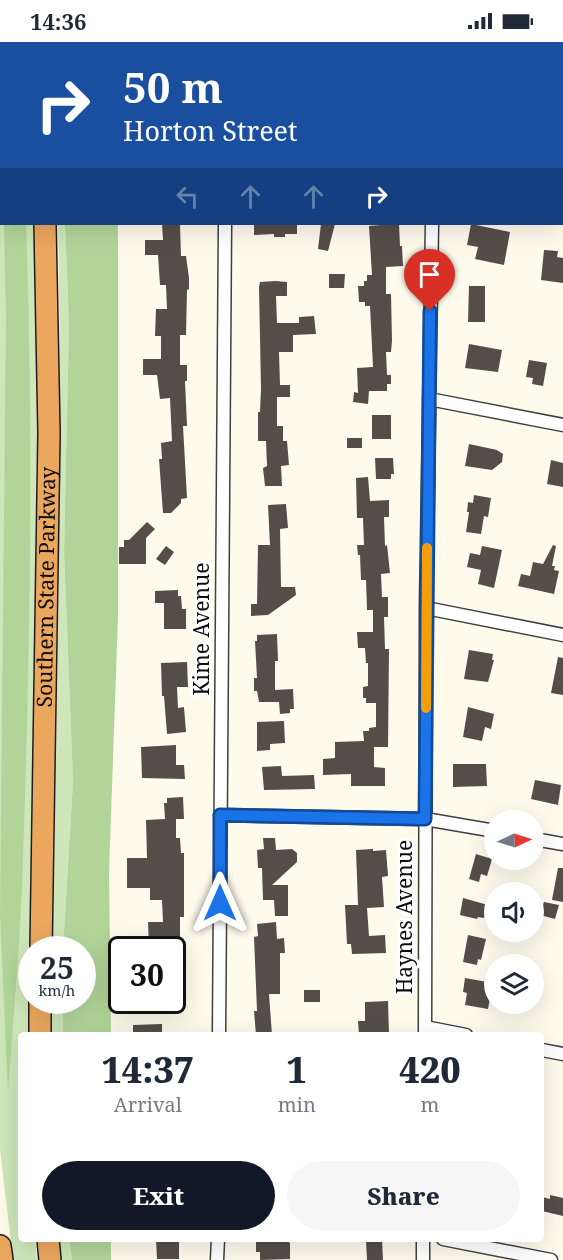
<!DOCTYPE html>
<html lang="en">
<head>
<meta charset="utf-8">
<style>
  body { margin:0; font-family:"Noto Serif",serif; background:#f6f6f7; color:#1f2937; height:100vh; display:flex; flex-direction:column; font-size:22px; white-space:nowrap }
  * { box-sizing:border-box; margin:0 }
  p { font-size:20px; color:#747a83 }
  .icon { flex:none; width:33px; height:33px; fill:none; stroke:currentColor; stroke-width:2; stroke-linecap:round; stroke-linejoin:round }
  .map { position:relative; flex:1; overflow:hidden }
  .side { position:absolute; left:18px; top:990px; width:526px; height:210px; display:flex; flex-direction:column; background:#fff; border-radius:6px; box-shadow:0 6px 24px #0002 }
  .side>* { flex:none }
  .guide { position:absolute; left:0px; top:0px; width:564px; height:183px; box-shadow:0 6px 24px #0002; background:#1a4fa0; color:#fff; overflow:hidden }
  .needle { width:39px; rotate:86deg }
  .fabs { position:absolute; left:484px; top:768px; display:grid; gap:12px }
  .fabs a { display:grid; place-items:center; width:60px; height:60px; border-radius:50%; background:#fff; box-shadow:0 6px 24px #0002; font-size:30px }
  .speed { position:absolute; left:18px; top:894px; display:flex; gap:12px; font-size:30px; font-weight:700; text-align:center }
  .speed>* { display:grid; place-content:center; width:78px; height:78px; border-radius:50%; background:#fff; box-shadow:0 6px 24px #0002; line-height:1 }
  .speed small { font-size:15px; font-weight:400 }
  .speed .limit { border:3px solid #111; border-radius:9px; background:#fff; color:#111 }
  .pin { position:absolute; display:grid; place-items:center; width:51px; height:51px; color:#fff; margin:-62px -26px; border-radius:50% 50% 50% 0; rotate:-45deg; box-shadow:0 0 6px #0007 }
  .pin .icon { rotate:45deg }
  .me { position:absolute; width:66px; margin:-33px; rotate:0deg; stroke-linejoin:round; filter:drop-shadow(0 0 4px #0008) }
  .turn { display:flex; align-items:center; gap:21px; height:126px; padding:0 24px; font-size:27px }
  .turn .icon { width:78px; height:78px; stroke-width:2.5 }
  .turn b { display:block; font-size:42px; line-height:51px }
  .lanes { display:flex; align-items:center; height:57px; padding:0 24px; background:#0003; justify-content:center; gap:30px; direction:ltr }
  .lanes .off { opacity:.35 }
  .eta { display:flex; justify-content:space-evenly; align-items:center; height:102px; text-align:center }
  .eta b { font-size:36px; font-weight:800; line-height:42px }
  .action { display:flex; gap:12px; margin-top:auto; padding:12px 24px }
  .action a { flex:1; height:69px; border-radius:36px; background:#111827; color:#fff; font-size:24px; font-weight:800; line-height:69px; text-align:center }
  .action a+a { background:#f6f6f7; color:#1f2937 }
  .status { display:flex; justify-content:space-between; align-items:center; height:42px; padding:0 30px; background:#fff; direction:ltr }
  .status svg { height:16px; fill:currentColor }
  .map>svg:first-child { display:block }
</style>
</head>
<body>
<div class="status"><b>14:36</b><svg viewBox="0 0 49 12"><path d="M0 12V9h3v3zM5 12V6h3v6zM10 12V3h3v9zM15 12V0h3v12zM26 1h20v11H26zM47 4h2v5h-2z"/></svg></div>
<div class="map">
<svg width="563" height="1218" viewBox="0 0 563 1218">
  <rect width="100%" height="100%" fill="#fefbed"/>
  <path fill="#cee6b9" d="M0,0L22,1L2,2V182H33L37,269V415L28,993H21V1197H35L37,1218H13L0,1107Z
    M58,182H65L69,283L64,509L73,739L63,907L52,908C57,666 63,423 58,182Z
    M50,959H63V993H49Z
    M58,1197H69L72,1218H60Z"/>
  <path fill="#b1d599" d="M0,0L16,1L2,2L1,110Z
    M4,182H26C34,403 30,624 22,845C19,913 13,981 8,1049L0,872L6,275Z
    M65,182H118V574L109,831L111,993H63V959L82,958V908L63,907L73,739L64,509L69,283Z
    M69,1197H111V1218H72Z"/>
  <path fill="#b5d7f2" stroke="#4188c4" stroke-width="1.5" d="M341,0H563V34L562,2Z"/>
  <path fill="#544e49" d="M162,182H180L181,214H186L189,236V247L187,248L186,293H180V323H187V339H185L187,384H183L187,456L181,457V461L171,471H163L159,417H162L161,401L172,399L170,356L160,357L157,333H143V317H161V294H155L156,267H167L166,243H160L158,213H145V198H163Z
    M254,182H297V192H285V195H274V192L254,193Z
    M321,182H335L328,209L318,207Z
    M381,182H399L400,204H402L403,224L386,225V252H391L392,299L391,310H386L387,333H391V342H387V349H369L368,362L353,360L354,350L358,351L357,326L373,325L370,264H365V260H359L358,244H364V239H367V233H372L369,184L381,183Z
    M471,182L510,190L504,223L475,217L478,205L467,203Z
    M544,208L558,209L557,215L563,216V241L541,238Z
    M329,232H345L344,246H329Z
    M276,239L287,240V254H276L277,281H299V275L314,274L316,292L293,293V310H279L280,343H290V355H277V384H283V399H287L289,423L281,424L282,444H265L263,426L267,424L266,399H258V370H260L261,347L259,245L260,240Z
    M469,244H485V280H468Z
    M469,302L502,308L498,330L465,326Z
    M529,318L547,321L543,344L532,342L533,336L526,335Z
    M372,373H391V397H372Z
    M347,396H362V406H347Z
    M469,402L497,408L503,412L502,420L492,428L465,424Z
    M375,416H393L394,432H391V437H376Z
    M551,418L563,421V445L547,442Z
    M368,435L370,459L389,458V475H384L385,504L387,503L390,531L381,532L382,555H388V575H384L385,607H389L388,705H374V725L385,726V744H351V732L323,733V717L335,716V700L364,699L363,689H369V686L376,685V661H366V656H363V645L368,644V621H366L365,606H358L357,590H373V568H367L366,538H361L360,513H358L357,503H364L363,476H357L356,436Z
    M474,453L491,456L488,475L484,474L481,492L466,490L469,470H467L468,460L473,461Z
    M286,462L288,486L280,487L281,545H295L296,553L268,573L251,574V562H257L258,503H270L268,463Z
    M147,480L155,487L146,496V522H119V505H124V498H129Z
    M553,503L556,504L552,524H555L554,528L559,529L554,552L518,544L521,532L530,534L533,520L543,522Z
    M166,504L174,510L165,523L156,517Z
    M482,504L502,508L494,546L478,542L481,528L467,525L470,511L480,513Z
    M178,548V554H181L182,567H186V587H164V561H155V549Z
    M277,592L278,619H275V648L293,647L294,667H290V671L280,672L279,660H259L257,649H254V636H257L255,599H257V593Z
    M469,608L493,612L492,618H494L488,640L464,637Z
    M558,615L563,616V653L551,651Z
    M187,620L188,645H177L178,666L184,665L186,690L167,692L164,654H162L161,621Z
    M468,665L494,672L491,687L485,685L482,699L463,695Z
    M284,679L285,701L270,702V708L257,709V680Z
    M176,703V723H184L185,737L142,736L141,705Z
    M453,722H486L487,744L453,745Z
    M281,724L282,734L314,733L315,747L264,748L262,725Z
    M535,738L561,743L558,763L531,757Z
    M183,755L184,777H176V796H180L181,811H184V875H180V908H159V905H149L148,880H163L162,858H150V846H127V816H147L146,778L165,777L164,761H167V756Z
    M263,796H275L276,808L292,807L297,811V820L272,843H288V874H275L274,858H263L262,826H258L257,808L264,807Z
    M373,807V809L386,808L388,834L382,835L384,865L367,866L369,894L385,893L386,911L352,912L351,902H347L345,863H358L356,808Z
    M476,812L492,817L487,834L481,832L479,840L469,837Z
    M558,826H563V860L552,858Z
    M463,856L495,865V875L485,872L484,876L478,875L477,877L460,873Z
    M544,860L559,863L555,877L540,873Z
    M276,880L277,897L284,896L285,911H280V952H269L272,993H256L254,969H257L254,895L258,894L257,882Z
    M468,893L486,897L481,918L478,917L477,923L463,920Z
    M465,936L493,941L488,967L465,963L467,951L463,950Z
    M304,948H320V960H304Z
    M388,959L389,993H359L358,979H365V960Z
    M162,982V993H133V983Z
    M550,1153L563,1156V1174L542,1169V1155L550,1157Z
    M156,1197H179V1217H157Z
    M256,1197H284L290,1201V1217L260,1218V1210H256Z
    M371,1197H382L383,1218H367L366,1198Z"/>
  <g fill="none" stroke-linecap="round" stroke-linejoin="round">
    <g stroke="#3f3f3f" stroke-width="15">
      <path id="street" d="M145,0V2
        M562,173H563
        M429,357L563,383
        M426,566L563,593
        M220,773L425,777L495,789
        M534,797L563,802
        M425,985L466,993
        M219,993L225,182
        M425,993L426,566L432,182
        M542,1008L563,1012
        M443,1197L551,1218
        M217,1218L218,1197
        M423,1218V1197"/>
    </g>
    <g stroke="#1d1d1d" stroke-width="24">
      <g id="highway">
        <path d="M35,0V2"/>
        <path id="s1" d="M41,908L49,391L45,182"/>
        <path d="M40,993V958"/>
        <path d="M48,1197L50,1218"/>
        <path d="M0,1204L2,1218"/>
      </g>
    </g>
    <use href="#street" stroke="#fff" stroke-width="12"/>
    <use href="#highway" stroke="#eba75e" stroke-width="21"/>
  </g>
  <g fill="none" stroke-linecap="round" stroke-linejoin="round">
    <g stroke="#114b97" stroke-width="15">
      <path id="route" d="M220,861V773L425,777L430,269"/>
    </g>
    <use href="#route" stroke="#1a73e8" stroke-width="10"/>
    <path stroke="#f59e0b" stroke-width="10" d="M426,666L427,506"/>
  </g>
  <g text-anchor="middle" stroke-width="6" stroke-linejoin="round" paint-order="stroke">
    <g font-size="21" fill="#0c0c0c" stroke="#fff">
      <text dy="7" stroke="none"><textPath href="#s1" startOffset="363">Southern State Parkway</textPath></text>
      <text transform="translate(202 587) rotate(-90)" y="7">Kime Avenue</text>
      <text transform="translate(405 875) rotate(-90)" y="7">Haynes Avenue</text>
    </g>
  </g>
</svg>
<div class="fabs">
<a><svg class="needle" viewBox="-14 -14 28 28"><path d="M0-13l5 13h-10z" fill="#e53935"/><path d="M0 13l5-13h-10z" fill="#747a83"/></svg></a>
<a><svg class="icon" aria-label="sound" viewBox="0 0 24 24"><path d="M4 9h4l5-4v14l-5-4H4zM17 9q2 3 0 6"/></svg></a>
<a><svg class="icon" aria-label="layers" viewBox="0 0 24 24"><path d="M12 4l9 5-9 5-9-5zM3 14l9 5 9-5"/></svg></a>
</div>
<div class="speed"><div>25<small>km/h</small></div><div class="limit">30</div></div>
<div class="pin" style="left:430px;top:269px;background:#d93025"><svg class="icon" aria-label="arrive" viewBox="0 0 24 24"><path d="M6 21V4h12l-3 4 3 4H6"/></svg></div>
<svg class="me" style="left:220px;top:861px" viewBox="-20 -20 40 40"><path d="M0-17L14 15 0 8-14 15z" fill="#1a73e8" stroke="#fff" stroke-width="4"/></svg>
<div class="guide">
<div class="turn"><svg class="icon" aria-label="right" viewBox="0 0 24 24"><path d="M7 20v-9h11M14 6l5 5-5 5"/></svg><div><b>50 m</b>Horton Street</div></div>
<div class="lanes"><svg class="icon off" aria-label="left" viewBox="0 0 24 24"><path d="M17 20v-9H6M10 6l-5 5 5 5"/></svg><svg class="icon off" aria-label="ahead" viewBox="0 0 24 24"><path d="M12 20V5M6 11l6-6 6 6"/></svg><svg class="icon off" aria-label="ahead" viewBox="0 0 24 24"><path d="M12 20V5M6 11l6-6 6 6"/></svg><svg class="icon" aria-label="right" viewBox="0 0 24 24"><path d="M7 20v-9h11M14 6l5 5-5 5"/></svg></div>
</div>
<section class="side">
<div class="eta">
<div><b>14:37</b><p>Arrival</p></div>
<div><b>1</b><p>min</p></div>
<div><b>420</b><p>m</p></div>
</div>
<div class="action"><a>Exit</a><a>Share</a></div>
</section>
</div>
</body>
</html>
